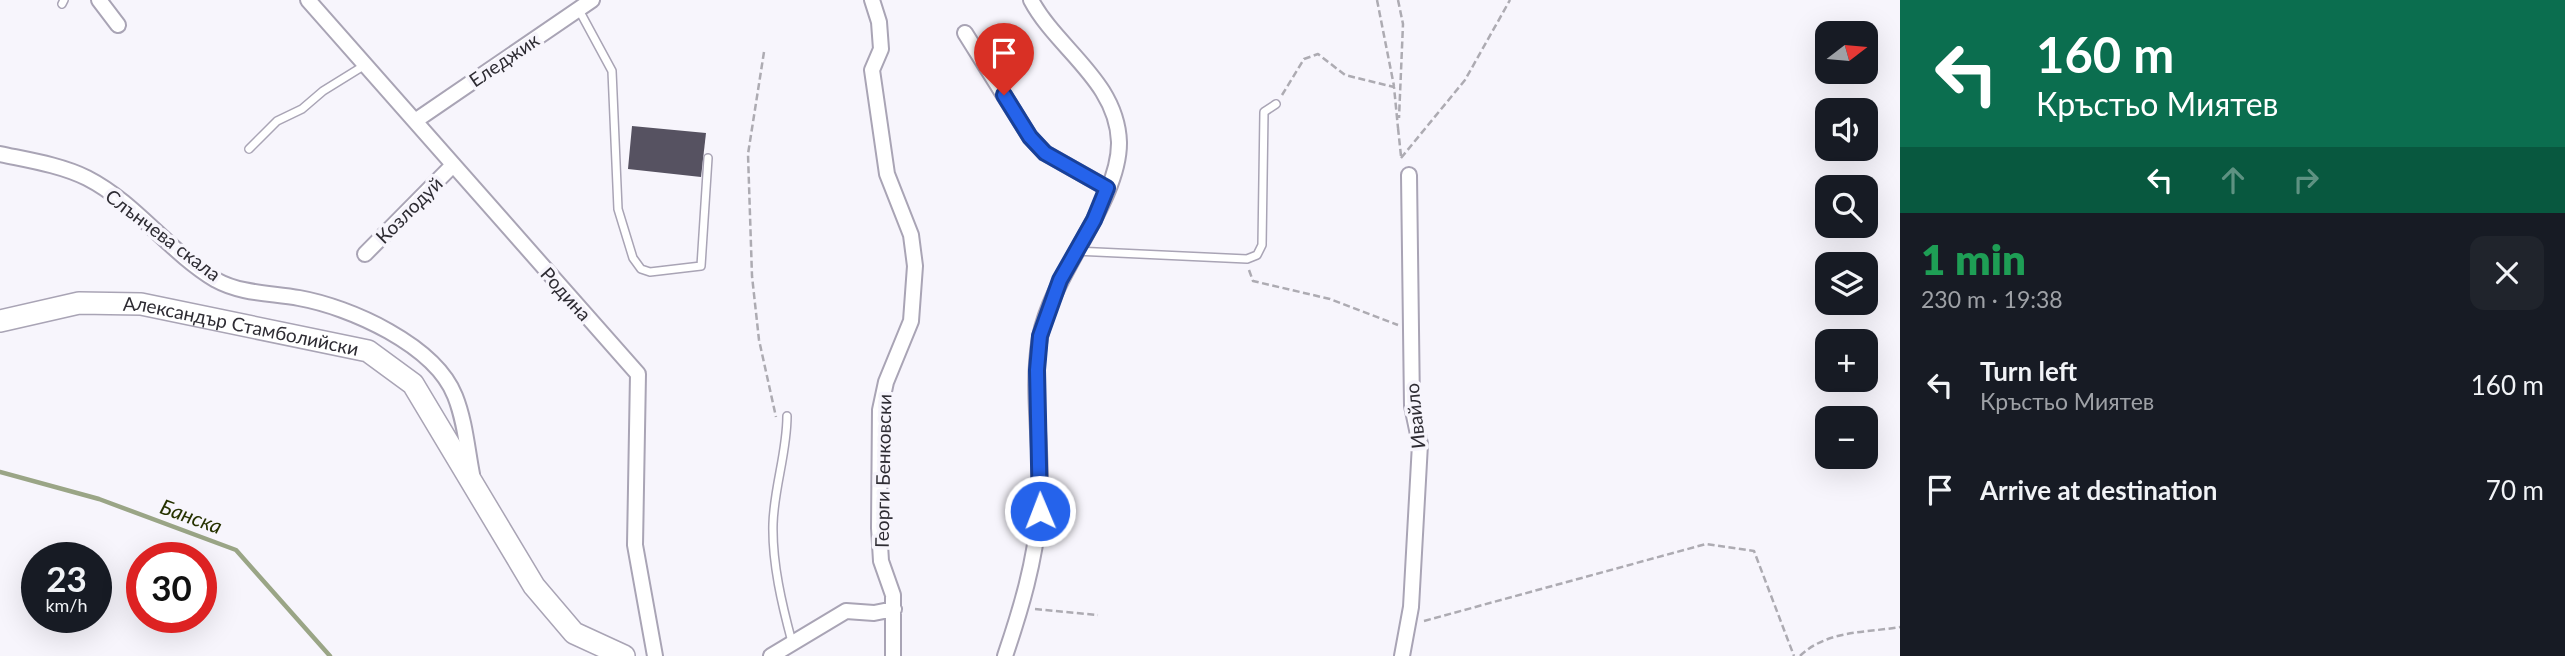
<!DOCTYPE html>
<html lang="en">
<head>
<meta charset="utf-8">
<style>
  body { margin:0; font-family:Lato,sans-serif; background:#20242c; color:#f1f3f6; height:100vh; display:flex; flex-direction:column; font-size:26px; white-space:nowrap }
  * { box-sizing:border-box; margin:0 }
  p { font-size:23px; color:#9ea1a6 }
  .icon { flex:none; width:38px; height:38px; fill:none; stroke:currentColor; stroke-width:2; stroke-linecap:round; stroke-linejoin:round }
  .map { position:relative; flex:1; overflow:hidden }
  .drawer { display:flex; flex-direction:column; background:#171b24; width:665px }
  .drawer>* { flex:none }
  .top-card { background:#0b6e4f; color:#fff; overflow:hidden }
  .needle { width:46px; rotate:74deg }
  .tools { position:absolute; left:1815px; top:21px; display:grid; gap:14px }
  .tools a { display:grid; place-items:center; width:63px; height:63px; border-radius:14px; background:#171b24; box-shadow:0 7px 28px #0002; font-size:35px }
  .speed { position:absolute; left:21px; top:542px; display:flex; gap:14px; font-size:35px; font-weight:700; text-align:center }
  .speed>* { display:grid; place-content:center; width:91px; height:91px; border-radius:50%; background:#171b24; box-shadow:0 7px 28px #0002; line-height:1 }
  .speed small { font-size:18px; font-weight:400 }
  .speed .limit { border:10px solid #d22; background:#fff; color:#111 }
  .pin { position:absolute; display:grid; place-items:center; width:60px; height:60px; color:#fff; margin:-72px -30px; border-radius:50% 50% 50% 0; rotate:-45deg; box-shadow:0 0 7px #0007 }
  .pin .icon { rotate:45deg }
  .me { position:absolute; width:77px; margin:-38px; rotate:359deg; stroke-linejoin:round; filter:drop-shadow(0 0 5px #0008) }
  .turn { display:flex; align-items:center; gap:24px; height:147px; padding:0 21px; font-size:32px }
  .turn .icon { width:91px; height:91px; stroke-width:2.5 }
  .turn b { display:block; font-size:49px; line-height:60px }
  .lanes { display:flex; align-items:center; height:66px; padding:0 21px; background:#0003; justify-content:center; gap:35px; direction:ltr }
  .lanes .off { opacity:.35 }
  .round { display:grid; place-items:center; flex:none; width:74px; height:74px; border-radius:14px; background:#20242c }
  .summary { display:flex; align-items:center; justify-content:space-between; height:119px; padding:0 21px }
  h1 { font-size:42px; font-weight:800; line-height:52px; color:#1e9e55 }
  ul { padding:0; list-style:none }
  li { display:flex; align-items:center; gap:21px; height:105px; padding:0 21px }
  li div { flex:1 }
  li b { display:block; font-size:26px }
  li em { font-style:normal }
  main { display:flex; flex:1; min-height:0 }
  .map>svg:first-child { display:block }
</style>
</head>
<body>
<main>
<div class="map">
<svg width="1900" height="656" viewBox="0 0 1900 656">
  <rect width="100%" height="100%" fill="#f7f5fc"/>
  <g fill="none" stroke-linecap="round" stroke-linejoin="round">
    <path stroke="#9aa586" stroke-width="4.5" d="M0,472L99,499L236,550L330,656"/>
  </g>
  <path fill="#565261" d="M632,126L706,133L701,177L628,169Z"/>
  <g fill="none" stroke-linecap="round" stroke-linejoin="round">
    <g stroke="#a9a4b5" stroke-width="10">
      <path id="lane" d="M62,4L64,0
        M579,10L612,71L618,209L633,258L641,269L650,272L701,266L708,158
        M249,149L277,121L302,109L323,91L365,65
        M1075,251L1247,259L1257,255L1262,245L1264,112L1276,104
        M787,416C787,453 774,487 773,524C772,563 782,605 792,642"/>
    </g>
    <g stroke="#a9a4b5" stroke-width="18">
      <path id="street" d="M99,0L118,25
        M308,0L638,374L635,545L655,656
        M872,0L879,22L881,49L872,70L887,174L911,235L915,266L911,321L886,382L880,410L879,528L881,561L893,595V656
        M965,33L1030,137L1045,153L1107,188
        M415,121L592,0
        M0,154C28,160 61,165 87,178C136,203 169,252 216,280C241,294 272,293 299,298C350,307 435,345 455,396C465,421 467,448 472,474
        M365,254L452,166
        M771,656L846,611L874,613L894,609
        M1005,656C1021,609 1035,562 1039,512C1044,454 1030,395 1040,337C1052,273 1120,201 1119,142C1117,81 1057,49 1031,0
        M1402,656L1411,607L1420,444L1412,406L1409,175"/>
    </g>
    <g stroke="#a9a4b5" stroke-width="24">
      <g id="secondary">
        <path id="s1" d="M0,321L79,303L141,304L368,351L413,384L534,586L574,633L624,656"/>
      </g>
    </g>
    <path stroke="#adabb2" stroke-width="2.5" stroke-dasharray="7 3.5" stroke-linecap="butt" d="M1377,0L1394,86
      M1398,0L1403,24L1399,118
      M764,52L748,154L752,276L759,340L776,417
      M1282,95L1304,59L1318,54L1345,75L1394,87L1398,128
      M1398,128L1401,156
      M1401,158L1465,80L1510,0
      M1249,270L1253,281L1330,299L1398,325
      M1035,609L1098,615
      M1424,621L1706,544L1754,551L1794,656
      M1800,656C1827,630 1865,633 1900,627"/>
    <use href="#lane" stroke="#fff" stroke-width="7"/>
    <use href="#street" stroke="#fff" stroke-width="14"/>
    <use href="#secondary" stroke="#fff" stroke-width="21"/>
  </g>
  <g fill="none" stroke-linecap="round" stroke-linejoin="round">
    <g stroke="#184099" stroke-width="18">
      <path id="route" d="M1004,95L1030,137L1045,153L1107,188L1094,220L1060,280L1040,336L1037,370L1040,511"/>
    </g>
    <use href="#route" stroke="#2563eb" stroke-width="12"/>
  </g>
  <g text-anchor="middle" stroke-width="7" stroke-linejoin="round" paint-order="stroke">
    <g font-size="19" fill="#2e2c33" stroke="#f7f5fc">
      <text transform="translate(504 60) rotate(-34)" y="7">Еледжик</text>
      <text transform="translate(409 210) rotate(-45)" y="7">Козлодуй</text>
      <text transform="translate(163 235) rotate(37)" y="7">Слънчева скала</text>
      <text transform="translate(566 294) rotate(48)" y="7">Родина</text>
      <text dy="7" stroke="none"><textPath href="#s1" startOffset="245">Александър Стамболийски</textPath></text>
      <text transform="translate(1415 416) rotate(-96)" y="7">Ивайло</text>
      <text transform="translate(883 471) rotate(-89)" y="7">Георги Бенковски</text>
    </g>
    <g font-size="21" font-style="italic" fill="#263200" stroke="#f7f5fc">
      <text transform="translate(191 517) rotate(20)" y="7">Банска</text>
    </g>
  </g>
</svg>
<div class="tools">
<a><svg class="needle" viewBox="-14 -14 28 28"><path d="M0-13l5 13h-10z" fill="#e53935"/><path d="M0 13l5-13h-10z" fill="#9ea1a6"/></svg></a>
<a><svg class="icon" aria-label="sound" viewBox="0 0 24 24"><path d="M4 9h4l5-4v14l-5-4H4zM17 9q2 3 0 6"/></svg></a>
<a><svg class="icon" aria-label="search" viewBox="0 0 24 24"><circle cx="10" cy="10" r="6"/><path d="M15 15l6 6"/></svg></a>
<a><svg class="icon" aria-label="layers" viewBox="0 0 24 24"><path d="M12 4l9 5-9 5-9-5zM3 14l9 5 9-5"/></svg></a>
<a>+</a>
<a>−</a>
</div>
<div class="speed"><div>23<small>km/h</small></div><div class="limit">30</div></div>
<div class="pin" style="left:1004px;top:95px;background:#d93025"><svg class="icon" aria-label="arrive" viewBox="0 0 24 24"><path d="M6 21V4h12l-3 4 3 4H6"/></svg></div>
<svg class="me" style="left:1040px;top:511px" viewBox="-20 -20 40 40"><circle r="17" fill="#2563eb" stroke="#fff" stroke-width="3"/><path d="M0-11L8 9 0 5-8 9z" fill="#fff"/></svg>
</div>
<section class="drawer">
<div class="top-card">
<div class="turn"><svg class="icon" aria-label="left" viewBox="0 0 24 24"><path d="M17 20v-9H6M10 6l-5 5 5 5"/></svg><div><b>160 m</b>Кръстьо Миятев</div></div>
<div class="lanes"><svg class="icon" aria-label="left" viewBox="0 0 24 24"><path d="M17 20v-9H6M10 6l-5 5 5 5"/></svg><svg class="icon off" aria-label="ahead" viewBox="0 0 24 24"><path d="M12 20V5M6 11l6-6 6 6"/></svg><svg class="icon off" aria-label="right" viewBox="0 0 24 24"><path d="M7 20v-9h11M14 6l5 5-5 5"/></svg></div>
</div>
<div class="summary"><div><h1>1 min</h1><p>230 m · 19:38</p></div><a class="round"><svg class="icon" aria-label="close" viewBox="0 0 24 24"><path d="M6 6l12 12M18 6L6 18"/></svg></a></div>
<ul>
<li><svg class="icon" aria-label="left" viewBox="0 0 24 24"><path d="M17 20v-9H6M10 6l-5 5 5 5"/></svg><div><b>Turn left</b><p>Кръстьо Миятев</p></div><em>160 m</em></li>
<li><svg class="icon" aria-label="arrive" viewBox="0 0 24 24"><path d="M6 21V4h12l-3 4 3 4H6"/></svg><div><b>Arrive at destination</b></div><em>70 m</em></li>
</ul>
</section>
</main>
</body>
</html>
